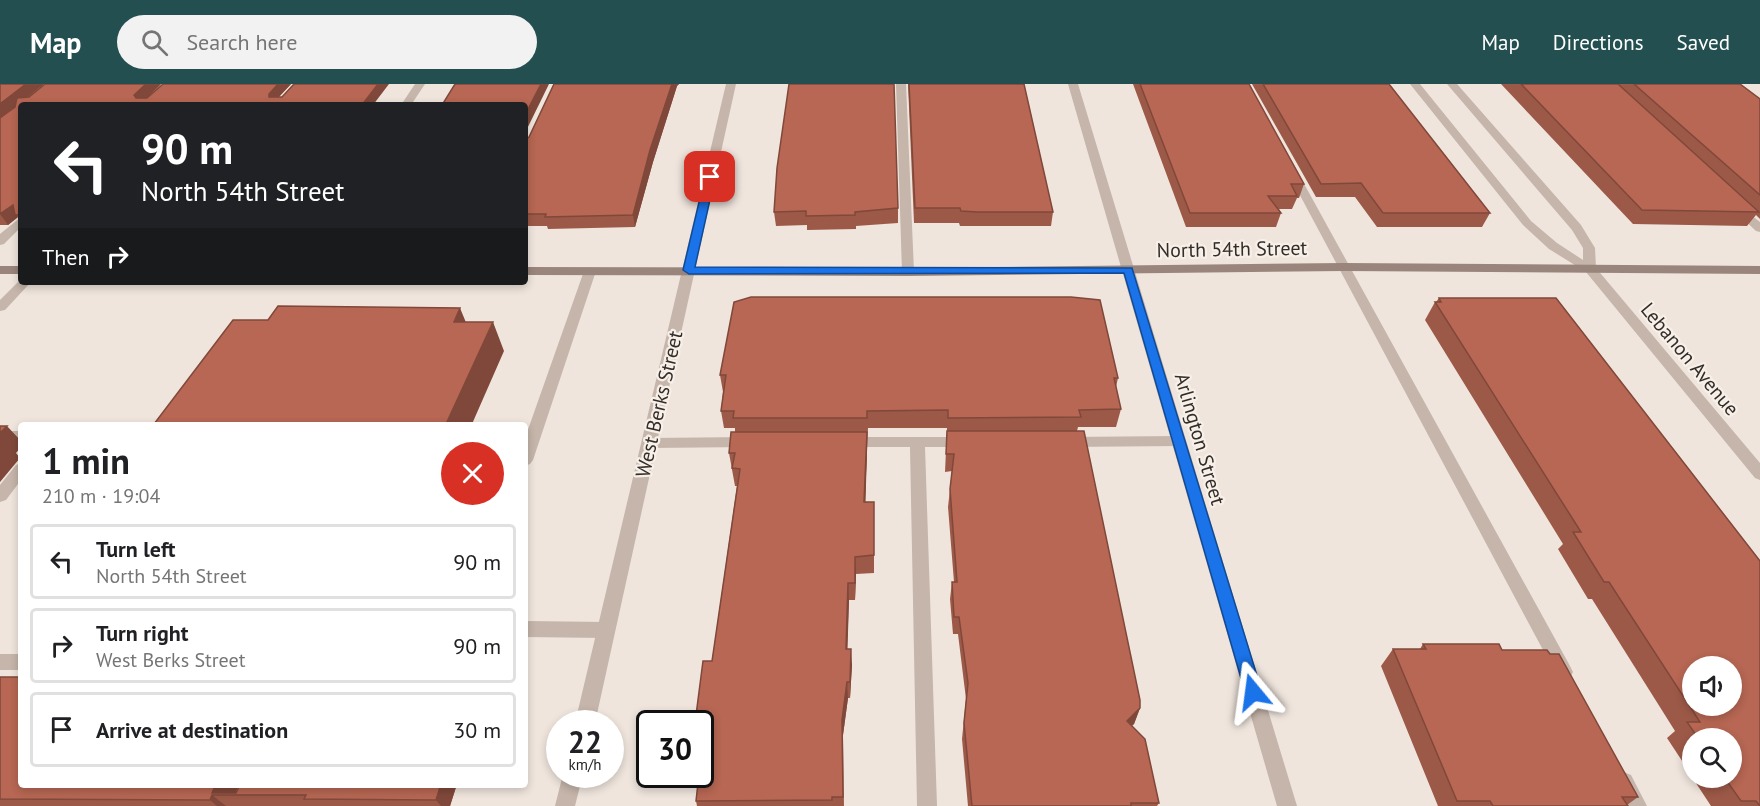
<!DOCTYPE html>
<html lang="en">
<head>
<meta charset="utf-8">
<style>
  body { margin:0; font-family:"PT Sans",sans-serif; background:#f2f2f2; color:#202124; height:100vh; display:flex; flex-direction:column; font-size:22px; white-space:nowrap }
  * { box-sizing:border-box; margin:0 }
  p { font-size:20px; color:#757577 }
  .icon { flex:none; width:33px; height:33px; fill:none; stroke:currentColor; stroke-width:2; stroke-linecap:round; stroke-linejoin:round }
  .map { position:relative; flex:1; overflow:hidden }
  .drawer { position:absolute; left:18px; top:338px; width:510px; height:366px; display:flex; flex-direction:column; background:#fff; border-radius:6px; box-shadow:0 3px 9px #0003 }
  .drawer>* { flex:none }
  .guide { position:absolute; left:18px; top:18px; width:510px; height:183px; border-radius:6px; box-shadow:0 3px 9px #0003; background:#202124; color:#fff; overflow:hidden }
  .controls { position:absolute; left:1682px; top:572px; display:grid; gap:12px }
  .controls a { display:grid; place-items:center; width:60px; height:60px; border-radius:50%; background:#fff; box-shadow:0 3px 9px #0003; font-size:30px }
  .speed { position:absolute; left:546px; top:626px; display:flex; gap:12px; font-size:30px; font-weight:700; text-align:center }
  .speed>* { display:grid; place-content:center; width:78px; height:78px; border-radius:50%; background:#fff; box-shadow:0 3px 9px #0003; line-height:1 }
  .speed small { font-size:15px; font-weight:400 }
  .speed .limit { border:3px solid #111; border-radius:9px; background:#fff; color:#111 }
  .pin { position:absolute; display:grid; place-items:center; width:51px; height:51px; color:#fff; margin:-26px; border-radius:12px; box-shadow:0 3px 9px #0006 }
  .me { position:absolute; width:66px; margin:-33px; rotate:344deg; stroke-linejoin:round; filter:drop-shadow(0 0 4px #0008) }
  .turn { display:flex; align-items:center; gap:21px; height:126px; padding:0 24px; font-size:27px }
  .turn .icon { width:78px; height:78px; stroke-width:2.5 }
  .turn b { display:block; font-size:42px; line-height:51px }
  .then { display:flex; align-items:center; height:57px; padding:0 24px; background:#0003; gap:12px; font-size:22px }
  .round { display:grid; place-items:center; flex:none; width:63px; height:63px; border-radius:32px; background:#f2f2f2 }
  .overview { display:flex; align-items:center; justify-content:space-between; height:102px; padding:0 24px }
  h1 { font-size:36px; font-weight:700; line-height:45px }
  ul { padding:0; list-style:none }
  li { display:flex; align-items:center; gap:18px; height:75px; margin:0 12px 9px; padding:0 12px; border:3px solid #e0e0e0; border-radius:6px }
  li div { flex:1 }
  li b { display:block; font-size:22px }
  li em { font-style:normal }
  header { display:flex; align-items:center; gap:36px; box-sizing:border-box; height:84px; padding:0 30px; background:#234f50; color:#fff }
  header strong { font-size:28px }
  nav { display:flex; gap:33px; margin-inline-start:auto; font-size:21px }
  .search { width:420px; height:54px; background:#f2f2f2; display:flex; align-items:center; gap:15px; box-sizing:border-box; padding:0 21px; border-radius:33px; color:#757577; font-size:22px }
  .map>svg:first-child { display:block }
</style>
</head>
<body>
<header>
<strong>Map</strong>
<div class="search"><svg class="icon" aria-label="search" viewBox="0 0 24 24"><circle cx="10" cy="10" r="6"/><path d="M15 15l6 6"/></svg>Search here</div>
<nav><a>Map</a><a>Directions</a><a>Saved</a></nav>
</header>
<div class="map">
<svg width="1760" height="722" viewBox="0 0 1760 722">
  <rect width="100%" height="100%" fill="#efe5dd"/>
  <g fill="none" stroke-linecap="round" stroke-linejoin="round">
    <path fill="#c5b5aa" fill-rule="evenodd" d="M896,0H906L914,188L908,192L902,188Z
      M1292,84L1297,87L1570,582L1573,588L1570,594L1564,596L1558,594L1287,87Z
      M1738,121L1760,138V148L1756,147L1734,126L1732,124Z
      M590,183L596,187L533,376L530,380L525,382V354L584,187Z
      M0,347H21V357H0Z
      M1179,352L1184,353L1186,357L1184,361L1179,362L1065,363L1060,362L1058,358L1060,354L1065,353Z
      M750,353L755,354L757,358L755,362L750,363L650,364L645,363L643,359L645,355L650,354Z
      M846,353H966L971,354L973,358L971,362L966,363H925L937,722H917L910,363H846L841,362L839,358L841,354Z
      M21,379V396L6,416L0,418V401L16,381Z
      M525,537L606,538L612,541L615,546L612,551L606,554L525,553Z
      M0,570H21V586H0Z
      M1624,688L1631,691L1647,722H1626L1614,698L1617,691Z"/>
    <path fill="#c5b5aa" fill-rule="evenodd" d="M415,0H425L411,21H401Z
      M726,0H736L595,639H575Z
      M1068,0H1078L1297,722H1277Z
      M1410,0H1420L1531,137L1557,159L1583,176V164L1572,146L1447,0H1457L1581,141L1595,164L1596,184L1760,379V396L1755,394L1586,188L1549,165L1523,141Z
      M21,133V143L4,160L0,161V150Z
      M21,195V198H31L5,226L0,227V216Z
      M563,690H583L575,722H555Z"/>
    <path fill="#99857c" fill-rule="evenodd" d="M1344,179L1760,182V190L1344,187L908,192L525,191V183L908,184Z
      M0,182H21V190H0Z"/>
  </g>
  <path fill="#9d5947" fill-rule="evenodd" d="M0,0H44L28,13L45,0H161L147,14L163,0H291L279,13L21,21V138L18,133L8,141H0Z
    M554,0H679L677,2L653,78L635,143L548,145L547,142H525V56L529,53Z
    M908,0H1024L1053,128L1051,142H960L959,139H914Z
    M1133,0H1249L1304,100L1299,114H1297L1292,125H1279L1281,129L1276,143H1186Z
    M1252,0H1389L1490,129L1482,143H1377L1355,113H1316Z
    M1501,0H1740L1760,15V135L1756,131L1747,142L1633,140Z
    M898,124V139L856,142V145L807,146V141L776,142L774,128Z
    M1439,214H1556L1760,477V722H1711L1692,693H1731V654H1692V692L1667,654L1675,647L1592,515H1588L1558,465L1563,460L1425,236L1435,218H1436ZM1692,582H1731V621H1692Z
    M720,291L1118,294L1116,303L1121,325L1116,343H1078L1077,347L1140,624L1134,640L1131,642L1159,719L1157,722H968L962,655L966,615L958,550H953L950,515L952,498H954L948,423L952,387L945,388L947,344H868L865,418H874V489L856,490L855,516H849L847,565L852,581L850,614H848L843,651L844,722H697L696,717L700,690V639L712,577L737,402H735L729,369L735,348V344H724L721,327L723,308Z
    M1423,560L1502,566L1638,713L1627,721L1628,722H1438L1381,582L1393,565H1420Z
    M0,593L21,700H239L235,709L457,700L450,722H0Z"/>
  <path fill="#80483a" d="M26,0H44L0,35V20Z
    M146,0H161L140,21L134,11Z
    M278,0H291L273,19L269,13V10Z
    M378,0H389L373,21H362Z
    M541,0H549L525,49V31Z
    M672,0H679L677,2L653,78L635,143L633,131L650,66Z
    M13,121L15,131L18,133L8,141L0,130Z
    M460,224L472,253L454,238Z
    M493,238L504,267L472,340H446Z
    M7,342L21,357V363L16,369L20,374L0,398V349Z
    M867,348V365L865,436L864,418Z
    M855,473L856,490L855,516Z
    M848,499L849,516L847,581L846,565Z
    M851,565L852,581L850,614V598Z
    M847,598L848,614L843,651V722L842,636Z
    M1140,624L1134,640L1120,653L1127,637Z
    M216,700H239L235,711L212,709Z
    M441,700H457L450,722H441L436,716Z
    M212,711L226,722H217L210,716Z"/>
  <path fill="#b76753" stroke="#80483a" stroke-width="1.5" fill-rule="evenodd" d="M0,0H26L0,20Z
    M45,0H146L134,11L136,14H147L163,0H278L269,10V13H282L294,0H378L362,21H21V131H15L13,121L0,130V34L15,23L17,14L29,13Z
    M455,0H541L525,31V21H442Z
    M554,0H672L650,66L633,131L545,133L546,130H525V56L529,53Z
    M789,0H894L898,124L855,128V131L806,132V127L774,128L777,84Z
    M909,0H1024L1053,128H977L961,127L960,124H915Z
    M1140,0H1249L1304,100H1291L1297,112H1268L1281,129H1190Z
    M1263,0H1389L1490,129H1383L1361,99L1321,100Z
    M1521,0H1618L1759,128L1642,126Z
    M1634,0H1740L1760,15V111Z
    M751,213H1071L1100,216L1118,294H1114L1121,325L1079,326L1081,333L948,334V326L867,327V334H733L734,327H721L726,291H720L734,218Z
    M1439,214H1556L1760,477V722L1756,717H1741L1724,693H1731V654H1698L1687,638H1700L1609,498H1604L1573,448H1581L1435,218H1441ZM1692,582H1731V621H1692Z
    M278,222L460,224L454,238H493L446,340H154L233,236H268Z
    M0,342H7L0,349Z
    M947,347H1084L1140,616V624L1127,637L1145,655L1159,719H1131V722H972L964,639L968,599L959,533H954L952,498H957L950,405L954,370H946Z
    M731,348H867L864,418H874V471L855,473V499H848L846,565H851L850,598H847L842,636L843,713H832V716L696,717L699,690H700L701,670L700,639H695L703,577H712L740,385L732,384L735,369H729Z
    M1423,560H1499L1502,566H1547L1550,570H1559L1638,713H1622L1628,722H1493L1490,717H1457L1393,565H1426Z
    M0,593H21V700H216L212,709H236L240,700H441L436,716L304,715L306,711H212L210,716L0,715Z"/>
  <path fill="#1a73e8" stroke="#114b97" stroke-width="1.5" d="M710,90L715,93L695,183L1132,184L1262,608L1259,614L1253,616L1247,614L1245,608L1124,189L689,190L683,186L705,93Z"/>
  <g text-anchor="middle" stroke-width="4.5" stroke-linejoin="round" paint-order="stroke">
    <g font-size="20" fill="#342c29" stroke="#f7f0e8">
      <text transform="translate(1232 165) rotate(-1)" y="7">North 54th Street</text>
      <text transform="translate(1690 275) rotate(50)" y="7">Lebanon Avenue</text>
      <text transform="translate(659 320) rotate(-77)" y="7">West Berks Street</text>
      <text transform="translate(1200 355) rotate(74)" y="7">Arlington Street</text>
    </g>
  </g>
</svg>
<div class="controls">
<a><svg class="icon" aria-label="sound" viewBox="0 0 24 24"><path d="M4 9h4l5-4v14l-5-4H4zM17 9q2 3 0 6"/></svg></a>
<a><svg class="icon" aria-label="search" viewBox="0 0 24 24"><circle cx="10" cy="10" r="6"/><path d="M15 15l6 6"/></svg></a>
</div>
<div class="speed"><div>22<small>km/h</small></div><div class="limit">30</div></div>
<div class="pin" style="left:710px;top:93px;background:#d93025"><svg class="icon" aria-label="arrive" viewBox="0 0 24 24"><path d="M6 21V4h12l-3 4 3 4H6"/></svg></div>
<svg class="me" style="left:1253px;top:608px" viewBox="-20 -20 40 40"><path d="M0-17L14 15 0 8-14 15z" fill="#1a73e8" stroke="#fff" stroke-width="4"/></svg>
<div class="guide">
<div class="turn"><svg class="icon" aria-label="left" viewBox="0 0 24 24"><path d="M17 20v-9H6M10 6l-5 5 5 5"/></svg><div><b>90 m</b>North 54th Street</div></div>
<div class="then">Then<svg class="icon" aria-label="right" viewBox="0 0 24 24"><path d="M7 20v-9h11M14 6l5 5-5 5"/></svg></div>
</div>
<section class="drawer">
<div class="overview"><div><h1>1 min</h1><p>210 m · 19:04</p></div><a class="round" style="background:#d93025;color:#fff"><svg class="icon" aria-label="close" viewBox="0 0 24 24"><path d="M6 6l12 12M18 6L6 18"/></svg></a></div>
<ul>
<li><svg class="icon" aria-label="left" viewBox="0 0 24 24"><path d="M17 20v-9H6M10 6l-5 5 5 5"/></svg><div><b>Turn left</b><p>North 54th Street</p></div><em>90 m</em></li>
<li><svg class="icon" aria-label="right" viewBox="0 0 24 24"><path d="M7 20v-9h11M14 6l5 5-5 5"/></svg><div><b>Turn right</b><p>West Berks Street</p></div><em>90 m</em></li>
<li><svg class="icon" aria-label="arrive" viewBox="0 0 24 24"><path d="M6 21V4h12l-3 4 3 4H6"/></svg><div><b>Arrive at destination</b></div><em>30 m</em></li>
</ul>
</section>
</div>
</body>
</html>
